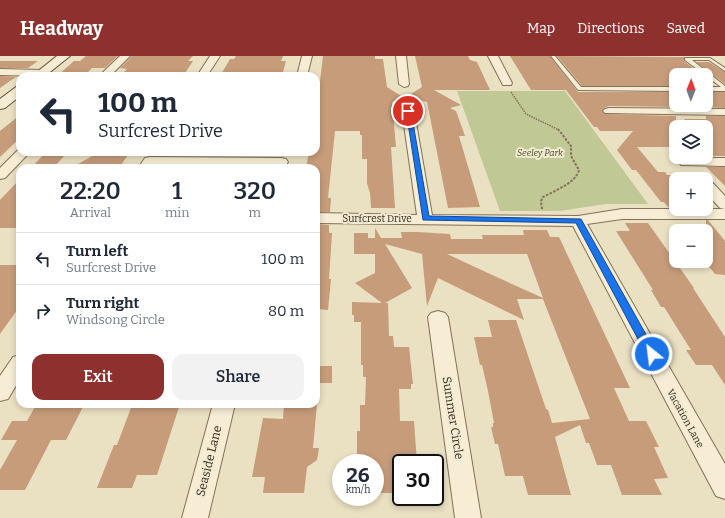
<!DOCTYPE html>
<html lang="en">
<head>
<meta charset="utf-8">
<style>
  body { margin:0; font-family:Bitter,serif; background:#f2f2f3; color:#1f2937; height:100vh; display:flex; flex-direction:column; font-size:15px; white-space:nowrap }
  * { box-sizing:border-box; margin:0 }
  p { font-size:13px; color:#747a83 }
  .icon { flex:none; width:22px; height:22px; fill:none; stroke:currentColor; stroke-width:2; stroke-linecap:round; stroke-linejoin:round }
  .map { position:relative; flex:1; overflow:hidden }
  .details { position:absolute; left:16px; top:108px; width:304px; height:244px; display:flex; flex-direction:column; background:#fff; border-radius:12px; box-shadow:0 2px 6px #0003 }
  .details>* { flex:none }
  .hud { position:absolute; left:16px; top:16px; width:304px; height:84px; border-radius:12px; box-shadow:0 2px 6px #0003; background:#fff; color:#1f2937; overflow:hidden }
  .needle { width:26px; rotate:1deg }
  .fabs { position:absolute; left:669px; top:12px; display:grid; gap:8px }
  .fabs a { display:grid; place-items:center; width:44px; height:44px; border-radius:8px; background:#fff; box-shadow:0 2px 6px #0003; font-size:20px }
  .speed { position:absolute; left:332px; top:398px; display:flex; gap:8px; font-size:20px; font-weight:700; text-align:center }
  .speed>* { display:grid; place-content:center; width:52px; height:52px; border-radius:50%; background:#fff; box-shadow:0 2px 6px #0003; line-height:1 }
  .speed small { font-size:10px; font-weight:400 }
  .speed .limit { border:2px solid #111; border-radius:6px; background:#fff; color:#111 }
  .pin { position:absolute; display:grid; place-items:center; width:34px; height:34px; color:#fff; margin:-17px; border:2px solid #fff; border-radius:50%; box-shadow:0 1px 4px #0007 }
  .me { position:absolute; width:44px; margin:-22px; rotate:331deg; stroke-linejoin:round; filter:drop-shadow(0 0 3px #0008) }
  .turn { display:flex; align-items:center; gap:14px; height:84px; padding:0 16px; font-size:18px }
  .turn .icon { width:52px; height:52px; stroke-width:2.5 }
  .turn b { display:block; font-size:28px; line-height:34px }
  .eta { display:flex; justify-content:space-evenly; align-items:center; height:68px; text-align:center }
  .eta b { font-size:24px; font-weight:600; line-height:28px }
  .primary-button { display:flex; gap:8px; margin-top:auto; padding:8px 16px }
  .primary-button a { flex:1; height:46px; border-radius:12px; background:#8e312e; color:#fff; font-size:16px; font-weight:600; line-height:46px; text-align:center }
  .primary-button a+a { background:#f2f2f3; color:#1f2937 }
  ul { padding:0; list-style:none }
  li { display:flex; align-items:center; gap:12px; height:52px; padding:0 16px; border-top:1px solid #e0e1e3 }
  li div { flex:1 }
  li b { display:block; font-size:15px }
  li em { font-style:normal }
  header { display:flex; align-items:center; gap:24px; box-sizing:border-box; height:56px; padding:0 20px; background:#8e312e; color:#fff }
  header strong { font-size:19px }
  nav { display:flex; gap:22px; margin-inline-start:auto; font-size:14px }
  .map>svg:first-child { display:block }
</style>
</head>
<body>
<header>
<strong>Headway</strong>
<nav><a>Map</a><a>Directions</a><a>Saved</a></nav>
</header>
<div class="map">
<svg width="725" height="462" viewBox="0 0 725 462">
  <rect width="100%" height="100%" fill="#eae0c2"/>
  <path fill="#c0c896" d="M457,35H565L648,148H606L560,155H500Z"/>
  <path fill="#c69c7a" fill-rule="evenodd" d="M86,0H118L105,12H92L84,20H57L74,5H80Z
    M132,0H193L188,5H193L183,20H120L127,13L120,12Z
    M236,0H283L281,5H286L282,20H220L230,3H234Z
    M323,0H375V3H383L387,31L406,43L392,46L396,91H391L395,152H371L370,137L367,127V103H362V79H360V75H335L328,142H331L330,156H316V112H306L309,96H316V58Z
    M415,0H468L470,4L477,6L490,34H434L461,49L450,52L456,55L465,80H459L480,151L448,152L427,46L406,41L422,31Z
    M510,0H550L578,36H676V51L609,50L604,52L602,55L605,58L676,60V91H637L658,116H665L667,119H671L676,125V152H669L664,146H661L636,114H632L617,94L633,75H600L597,71H594L566,34H531Z
    M557,0L684,1V5L702,19H676V30H582Z
    M0,5H38L28,12H0Z
    M696,6H709L725,16V28Z
    M0,20L16,21L0,32Z
    M706,36H725V52L706,51Z
    M20,59V82L0,101V75Z
    M706,60H725V100H706V71H693L684,63H706Z
    M46,96L67,97L53,112H31Z
    M99,96H130L119,112H71Z
    M706,111H725V130Z
    M20,123V172H0V144Z
    M706,164H708L725,185V219L715,218L706,207Z
    M625,167H648L694,232H693L725,281V329L712,309H696L686,294H691L664,251H661L651,234H653L616,175H630Z
    M316,168L329,169V177H332L329,223H331L328,254L316,253Z
    M375,172L381,182H402L401,176H418L450,178L451,183H483L482,179H524L523,174H547L550,181H559L630,332H614L629,365H646L659,391H654L668,422L654,423L662,439H622L611,409H597L589,387H586L580,369L555,381L571,439H528L523,420H505L498,388H495L491,371H493V367H494L488,335L482,309H480L474,281H492L488,264H516L546,353L548,354L552,367L590,363L543,243H517L524,264L438,222L427,250L422,198L385,188L412,232L385,247H388L389,280H393L394,291H409L413,328H411V333H399L400,365H414L417,407H401V437H375V407H357V375H360V349H365L366,321H363V309H361V266H354V259H352V246L382,247L355,227L375,217V198H354V177H368V182H375ZM447,198H527L543,242L490,218Z
    M0,209H20V250L0,278Z
    M316,310H332V327H316Z
    M144,348H180L157,419H137L132,432H97L114,389H117L132,349Z
    M284,348H317L313,392H319L317,404L307,411L304,437H263L265,421H252L263,362L283,363Z
    M36,349H84L66,384H51L25,434H0V414L17,384H1L12,365H27Z"/>
  <g fill="none" stroke-linecap="round" stroke-linejoin="round">
    <g stroke="#83715a" stroke-width="2">
      <path id="lane" d="M551,0H555L581,31H676V35L578,34Z
        M685,2H710L725,12V15L709,4H692L725,30V35H706V31H721L685,4Z"/>
    </g>
    <g stroke="#83715a" stroke-width="2">
      <path id="street" d="M120,0H130L110,20H99Z
        M210,0H220L207,20H197Z
        M302,0H312L307,20H297Z
        M396,0H406L409,28L408,30L404,31L399,28Z
        M488,0H498L512,27L511,29H503Z
        M0,13L42,14L47,17L42,20L0,19Z
        M408,52L414,55L432,159L578,160L622,153H725V163H622L587,168L725,408V443L716,440L573,170L316,167V157L417,159L402,55Z
        M609,52L725,53V59L605,57L603,55L605,53Z
        M19,93L20,96H30L5,122L0,123V112Z
        M150,101L281,102L286,103L288,106L286,109L281,110L154,109L152,112H138L145,102Z
        M686,102H725V110L681,109L679,106L681,103Z
        M706,124L711,125L725,140V153L720,152L706,137Z
        M438,255L445,257L448,261L481,462H455L428,261L431,257Z
        M20,299V323L8,343L0,345V320L13,301Z
        M213,348H235L208,462H182Z"/>
    </g>
    <g stroke="#65523d" stroke-width="2">
      <path id="secondary" d="M57,0H70L45,20H32Z
        M20,30V40L5,52L0,53V43L16,31Z"/>
    </g>
    <path stroke="#83715a" stroke-width="1.5" stroke-dasharray="1.5 1" stroke-linecap="butt" d="M511,36L526,58L559,74"/>
    <path stroke="#83715a" stroke-width="2" stroke-dasharray="2.5 1.5" stroke-linecap="butt" d="M542,153L541,145L543,141C554,135 576,127 579,114L571,100V90L558,73"/>
    <use href="#lane" fill="#f6edd4" fill-rule="evenodd"/>
    <use href="#street" fill="#f6edd4" fill-rule="evenodd"/>
    <use href="#secondary" fill="#f6edd4" fill-rule="evenodd"/>
  </g>
  <path fill="#1a73e8" stroke="#114b97" d="M406,54L411,55L429,160L581,163L657,298L655,301H648L646,298L576,167L423,164Z"/>
  <g text-anchor="middle" stroke-width="4" stroke-linejoin="round" paint-order="stroke">
    <g font-size="9" font-style="italic" fill="#434f25" stroke="#f2ead1">
      <text x="540" y="100">Seeley Park</text>
    </g>
    <g font-size="10" fill="#34291d" stroke="#f2ead1">
      <text x="377" y="166">Surfcrest Drive</text>
      <text transform="translate(686 362) rotate(61)" y="4">Vacation Lane</text>
    </g>
    <g font-size="12" fill="#34291d" stroke="#f2ead1">
      <text transform="translate(453 362) rotate(81)" y="4">Summer Circle</text>
      <text transform="translate(209 405) rotate(-76)" y="4">Seaside Lane</text>
    </g>
  </g>
</svg>
<div class="fabs">
<a><svg class="needle" viewBox="-14 -14 28 28"><path d="M0-13l5 13h-10z" fill="#e53935"/><path d="M0 13l5-13h-10z" fill="#747a83"/></svg></a>
<a><svg class="icon" aria-label="layers" viewBox="0 0 24 24"><path d="M12 4l9 5-9 5-9-5zM3 14l9 5 9-5"/></svg></a>
<a>+</a>
<a>−</a>
</div>
<div class="speed"><div>26<small>km/h</small></div><div class="limit">30</div></div>
<div class="pin" style="left:408px;top:55px;background:#d93025"><svg class="icon" aria-label="arrive" viewBox="0 0 24 24"><path d="M6 21V4h12l-3 4 3 4H6"/></svg></div>
<svg class="me" style="left:652px;top:298px" viewBox="-20 -20 40 40"><circle r="17" fill="#1a73e8" stroke="#fff" stroke-width="3"/><path d="M0-11L8 9 0 5-8 9z" fill="#fff"/></svg>
<div class="hud">
<div class="turn"><svg class="icon" aria-label="left" viewBox="0 0 24 24"><path d="M17 20v-9H6M10 6l-5 5 5 5"/></svg><div><b>100 m</b>Surfcrest Drive</div></div>
</div>
<section class="details">
<div class="eta">
<div><b>22:20</b><p>Arrival</p></div>
<div><b>1</b><p>min</p></div>
<div><b>320</b><p>m</p></div>
</div>
<ul>
<li><svg class="icon" aria-label="left" viewBox="0 0 24 24"><path d="M17 20v-9H6M10 6l-5 5 5 5"/></svg><div><b>Turn left</b><p>Surfcrest Drive</p></div><em>100 m</em></li>
<li><svg class="icon" aria-label="right" viewBox="0 0 24 24"><path d="M7 20v-9h11M14 6l5 5-5 5"/></svg><div><b>Turn right</b><p>Windsong Circle</p></div><em>80 m</em></li>
</ul>
<div class="primary-button"><a>Exit</a><a>Share</a></div>
</section>
</div>
</body>
</html>
